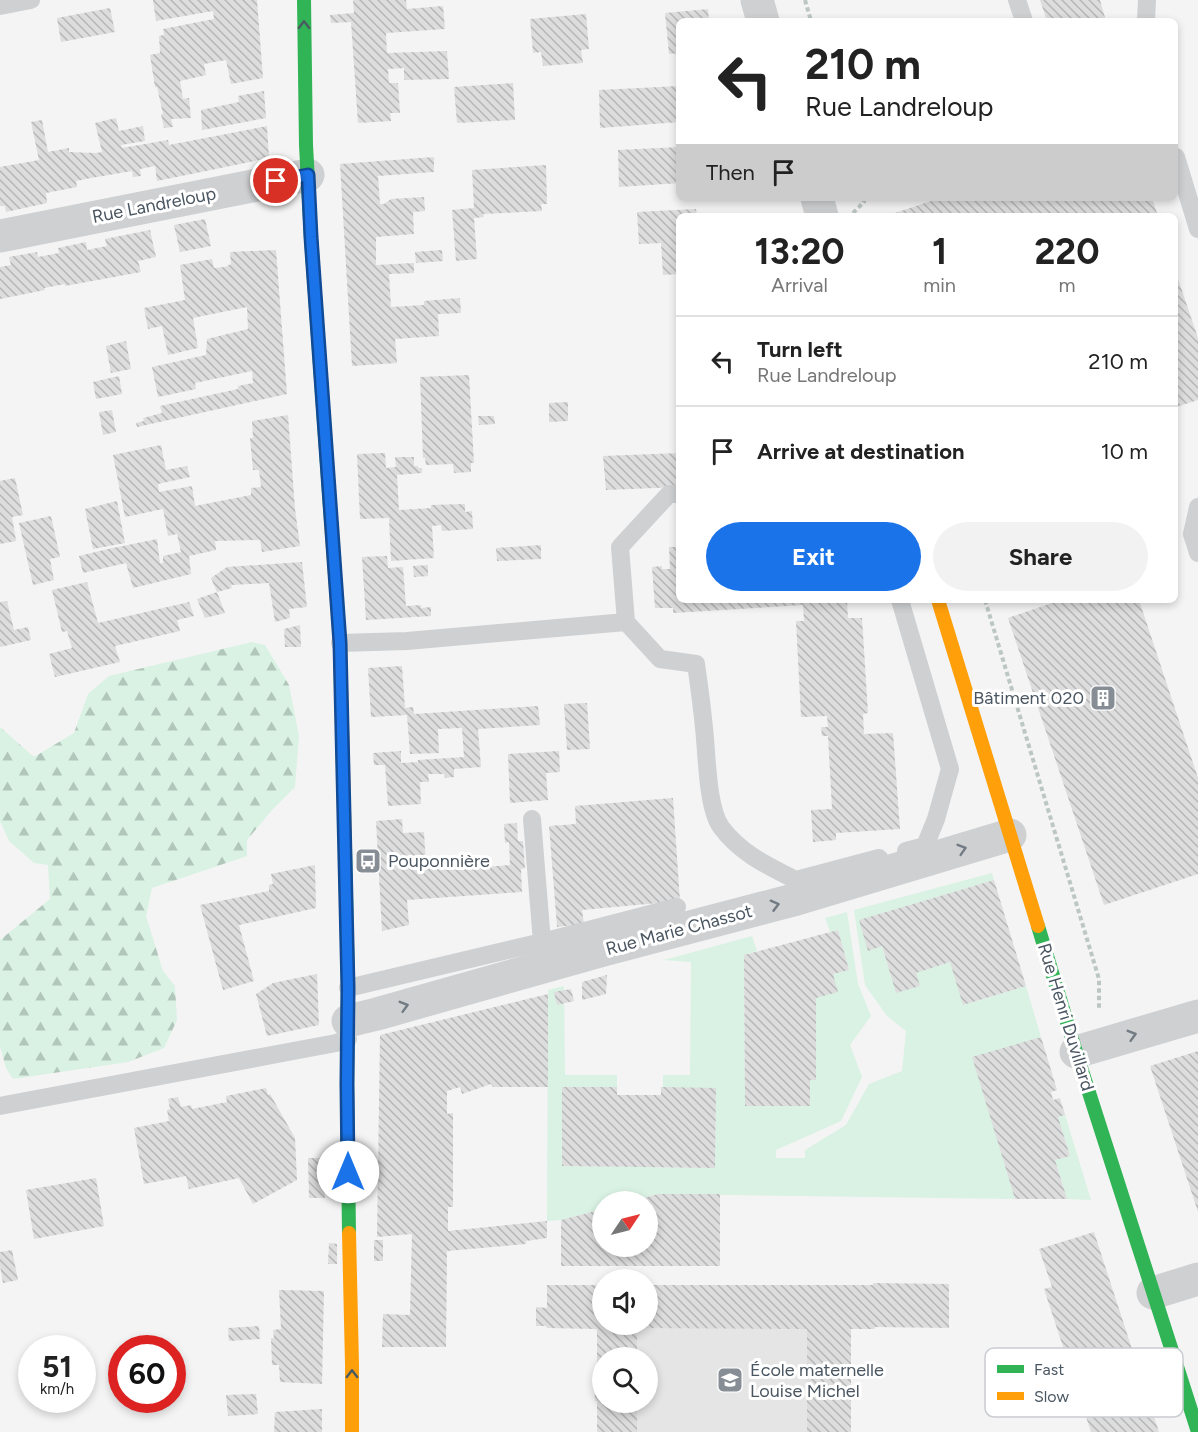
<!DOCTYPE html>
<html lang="en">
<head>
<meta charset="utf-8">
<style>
  body { margin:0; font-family:Figtree,sans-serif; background:#f2f2f2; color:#222; height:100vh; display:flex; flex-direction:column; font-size:22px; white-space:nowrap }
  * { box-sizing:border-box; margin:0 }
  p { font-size:20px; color:#767676 }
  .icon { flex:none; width:33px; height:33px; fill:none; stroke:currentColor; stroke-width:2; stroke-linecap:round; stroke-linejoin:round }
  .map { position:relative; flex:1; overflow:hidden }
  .sheet { position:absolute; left:676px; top:213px; width:502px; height:390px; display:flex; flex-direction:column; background:#fff; border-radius:9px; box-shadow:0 3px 9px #0003 }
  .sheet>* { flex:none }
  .banner { position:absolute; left:676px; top:18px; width:502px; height:183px; border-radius:9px; box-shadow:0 3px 9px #0003; background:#fff; color:#222; overflow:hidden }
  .needle { width:39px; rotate:55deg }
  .buttons { position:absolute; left:592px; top:1191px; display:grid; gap:12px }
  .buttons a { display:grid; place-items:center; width:66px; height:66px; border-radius:50%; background:#fff; box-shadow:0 3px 9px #0003; font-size:30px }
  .speed { position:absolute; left:18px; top:1335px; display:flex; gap:12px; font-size:30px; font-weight:700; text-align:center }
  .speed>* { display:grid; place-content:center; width:78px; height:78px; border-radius:50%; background:#fff; box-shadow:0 3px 9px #0003; line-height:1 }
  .speed small { font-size:15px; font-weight:400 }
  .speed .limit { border:9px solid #d22; background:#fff; color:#111 }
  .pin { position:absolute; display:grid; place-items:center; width:51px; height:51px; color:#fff; margin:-26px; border:3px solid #fff; border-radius:50%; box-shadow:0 2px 6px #0007 }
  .me { position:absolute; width:66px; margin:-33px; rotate:0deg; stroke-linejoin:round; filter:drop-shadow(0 0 4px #0008) }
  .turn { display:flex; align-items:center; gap:21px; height:126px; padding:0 30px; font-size:27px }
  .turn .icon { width:78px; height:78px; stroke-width:2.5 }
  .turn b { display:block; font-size:42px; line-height:51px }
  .then { display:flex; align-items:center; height:57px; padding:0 30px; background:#0003; gap:12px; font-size:22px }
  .eta { display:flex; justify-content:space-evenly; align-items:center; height:102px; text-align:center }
  .eta b { font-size:36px; font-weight:700; line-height:42px }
  .action { display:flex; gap:12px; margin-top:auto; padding:12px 30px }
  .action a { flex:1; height:69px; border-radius:36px; background:#1a73e8; color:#fff; font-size:24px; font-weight:700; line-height:69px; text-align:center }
  .action a+a { background:#f2f2f2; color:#222 }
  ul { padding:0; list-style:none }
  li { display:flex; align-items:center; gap:18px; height:90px; padding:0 30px; border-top:2px solid #e0e0e0 }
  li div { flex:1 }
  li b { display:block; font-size:22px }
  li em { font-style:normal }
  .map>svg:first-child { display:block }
</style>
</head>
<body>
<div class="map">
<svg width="1198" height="1432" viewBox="0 0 1198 1432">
  <defs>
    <pattern id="forest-firs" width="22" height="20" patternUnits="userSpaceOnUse" patternTransform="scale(1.5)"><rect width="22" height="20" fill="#d9f2e3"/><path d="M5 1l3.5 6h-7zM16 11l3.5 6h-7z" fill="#b2c7bb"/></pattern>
    <pattern id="building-back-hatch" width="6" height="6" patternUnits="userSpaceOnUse" patternTransform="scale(1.5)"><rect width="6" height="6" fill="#ddddde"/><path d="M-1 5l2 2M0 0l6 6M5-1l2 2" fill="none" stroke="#b5b6b7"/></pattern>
  </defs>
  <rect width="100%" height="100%" fill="#f4f4f4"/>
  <path fill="#e6e5e6" d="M811,1308L812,1432H613V1403L648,1402V1358L613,1357V1325L648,1324Z"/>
  <path fill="#d9f2e3" d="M992,873L994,880L873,916L892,980L950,962L964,1005L1026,986L1041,1037L973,1058L1015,1199L658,1194L630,1201L603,1202V1209L561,1220L547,1221L548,990L564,986L565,1075H617V1087H563L562,1166L715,1168L716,1088H663V1075H690L691,962L664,960L752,936L757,951L744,955L745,1106H810V1080H816V998L833,974L849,970L838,930L830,932L825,918L847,912L858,984L871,1016L850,1045L862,1077L841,1121L776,1150V1158H805V1150L846,1125L869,1084L902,1071L906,1031L887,1016L865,985L854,910Z
    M1065,1115L1091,1200L1067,1199L1055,1160L1070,1156L1058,1117Z"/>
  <path fill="url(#forest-firs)" d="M252,642L265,645L289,685L299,736L295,787L272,810L247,840V856L152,888L146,916L163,971L175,986L177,1020L164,1048L128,1062L13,1079L6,1068L0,1046V940L50,899L48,865L34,863L9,841L0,821V727L34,757L74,733L88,694L109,676Z"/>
  <path fill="url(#building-back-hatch)" d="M153,0H257L263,78L231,84L226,60L204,64L206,75L180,81L183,99L189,98L191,118L171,119L173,127L164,128L161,114H163L157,87H155L150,55L160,53L159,36L164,35L163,29L214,19L213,11L156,21Z
    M353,0H406L407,9L443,6L445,29L386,33L387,53L447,51L449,79L404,80V68L388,69L389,83H398L400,113H390L391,121L358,123L351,22L331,23L330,15L354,13Z
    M1040,0H1100L1106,21H1047Z
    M110,8L115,32L61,42L57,18Z
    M708,9L709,21H680V53L669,54L665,13Z
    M586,14L589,49L581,50L583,63L543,66L541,52L533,53L530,19Z
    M513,83L515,120L457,123L454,87Z
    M680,86V122L600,128L599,90Z
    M264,91L266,118L202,130L201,110L239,102L238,96Z
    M116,118L119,131L143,126L145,141L121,145L122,148L168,140L169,145L267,126L269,158L157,181L155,166L140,169L141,176L133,177L132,171L91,178L76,181L77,187L46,193L47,203L6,212L5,206H0V167L39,160L31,122L42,120L48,152L69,148V152L96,153L102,152L95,123Z
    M680,147V183L619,187L618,150Z
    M434,157V172L378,176L380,204H384L391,199L424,197L425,211L413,212L414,234L376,237V265L414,263V273L389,274L391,307L424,305V301L460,298L461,313L438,314L439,336L395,339L397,363L352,366L340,164Z
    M546,165L547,204H541L542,211L483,214L484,217L474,218L477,259L456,261L452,210L474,208L472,170Z
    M940,198H1152L1158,216H886Z
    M696,209L697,216H680V274L663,275L661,243L639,244L637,212Z
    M205,219L211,246L180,252L174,225Z
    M150,230L156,257L138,261L141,272L65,286V284L44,288L45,290L0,299V267L11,265L9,257L37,252L38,257L59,253L58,248L86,242L87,250L107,246L105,239Z
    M276,250L287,394L137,427L136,423L144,421L143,418L162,413L160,406L238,389V386L253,383L252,371L195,383L196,389L158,397L152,367L206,355L207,339L248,329L247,307L193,318L198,348L168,355L162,326L148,329L144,308L185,300L180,265L212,259L214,268L225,267L231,264L230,252Z
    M442,250L443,261L416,263L415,252Z
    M1176,273L1198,338V400L1176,407Z
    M126,341L131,369L111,373L106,346Z
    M469,375L474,463H471V472L454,473L453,464L426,465L425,458H423L420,377Z
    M119,376L122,394L96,399L93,382Z
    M568,402V421L549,422V403Z
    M112,410L116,432L103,435L99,412Z
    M288,415L295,509L300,546L262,552L260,540L215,541L216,550L189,556L191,574L133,588L126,563L83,573L79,556L108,549L157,539L160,563H163V556L181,552L177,534L168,536L163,509L125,517L113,455L161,445L166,470L187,466L190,477L158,484L159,492L192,486L195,506L251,495V488L261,487L259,470H253L250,438H253L252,421Z
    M478,416H494L495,424L479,425Z
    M385,453L386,468L396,467L395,457H414V466H418V468H422V473L397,475L399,510L431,508V505L465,504V512L472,511L473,529L442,531L441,525L432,526L434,558L391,561L389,518L360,519L357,454Z
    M680,453V487L606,490L603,456Z
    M15,478L23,515L12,517L16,541L0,544V481Z
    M117,501L125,543L93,549L85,509Z
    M51,516L60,557L50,559L54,580L33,585L19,523Z
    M541,545V559L497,561L496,548Z
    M669,547H680V600H847L848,618H862L868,713L863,714L864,734L893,733L900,829L836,833V840L813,842L811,810L832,809L828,736H822L821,727H828L827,716L801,717L796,621H804L803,605L673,613V608H655L652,567L662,566V569H670Z
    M387,556L388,568L403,567L406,606L421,605V608L431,607V616L366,620L362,557Z
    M302,562L307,607L289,609L290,618L275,622L269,583L231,585L232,588L217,592L211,578L227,567Z
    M428,565V576L414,577L413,566Z
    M87,582L98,623L189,602L194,616L177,620L180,631L115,646L120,662L55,677L49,654L72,648L67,631L62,632L52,590Z
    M217,592L225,613L205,618L197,599Z
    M1061,600H1139L1198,778V874L1104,905L1008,618Z
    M7,601L14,630L28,627L31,640L0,647V602Z
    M300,625L301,647H285L284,629Z
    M402,666L405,708L413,707L414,714L538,706L540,725L478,729L481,767L454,769V777L445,778L444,774H428L429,782H420L421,804L388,806L385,765H374L373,753L401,751V763L418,762V760L464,757L462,728L438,729L439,753L410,754L407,715L371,717L368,668Z
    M587,703L590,749L567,750L564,704Z
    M559,751L560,772L546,773L548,800L510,803L508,754Z
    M673,798L680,901L582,910L584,924L557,927L549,826L576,824L575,806Z
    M402,819L403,833L424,832L426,866H432L437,862L446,861L447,870L510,865L509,842L505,843L504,824L517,823L518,841H523L525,868L521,869L522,892L407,900L409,925L382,931L376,821Z
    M315,865L316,908L239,925L254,981L223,990L200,905L269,891V885L273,884L271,874Z
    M994,880L1026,986L963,1005L950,962L916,973L920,986L896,993L882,946L868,951L859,920Z
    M838,930L849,970L833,974L838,992L816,998V1080H810V1106H745L744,955Z
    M317,974L319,1025L267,1036L256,994L273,983Z
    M607,975L606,994L582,1000V982Z
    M571,989L574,1001L557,1005L554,992Z
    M548,994V1087H493L491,1084L462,1094L460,1087L447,1091V1114L453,1113V1207H448V1231L547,1221V1238L526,1241V1244L447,1251L446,1347H382L383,1314L410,1315L412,1234L377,1237L380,1035Z
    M1041,1037L1057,1090L1051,1092L1053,1100L1060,1098L1065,1115L1058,1117L1070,1156L1055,1160L1067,1199H1015L972,1057Z
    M1198,1051V1212L1150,1066Z
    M562,1087H617V1095H661V1087L716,1088L715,1168L562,1166Z
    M266,1088L268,1095L270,1094L295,1138L297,1180L253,1204L239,1178L189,1189L186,1176L144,1184L134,1128L169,1121L167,1110L170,1109L168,1099L178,1097L181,1107L191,1105L192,1109L227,1102L226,1096Z
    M308,1158H323L325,1198H309Z
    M96,1178L104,1226L34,1239L26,1190Z
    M658,1194H720V1266H561V1220L603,1209V1246H648V1202L633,1201Z
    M1094,1232L1159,1432H1091L1044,1289L1052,1287L1039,1249Z
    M374,1240H383V1261H374Z
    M329,1243L337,1244V1264H328Z
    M12,1250L18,1280L3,1283L0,1266V1252Z
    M873,1283L949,1284V1328L875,1327L874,1329H851V1432H807V1329L637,1328V1358H603V1402H637V1432H597V1401H595L594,1382H597V1329L547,1328L546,1326H536V1307L547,1308V1285H603V1324H648V1285H873Z
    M279,1290L324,1291L322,1384L280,1382L279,1365H272L271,1338H274L273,1330L281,1329Z
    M259,1326L260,1339L229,1341L228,1328Z
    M256,1394L258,1414L228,1416L226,1395Z
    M322,1409V1432H274L275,1412Z"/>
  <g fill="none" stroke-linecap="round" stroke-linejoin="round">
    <path stroke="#bcc7c4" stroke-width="4" stroke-dasharray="4.5 3" stroke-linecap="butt" d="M805,0L811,21
      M853,213L864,202L863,198
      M985,600L1099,979V1009"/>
    <path stroke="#ced0d2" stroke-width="18" d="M1017,0L1024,21
      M0,6L31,0
      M1146,21L1147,0
      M1176,157L1198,229
      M1198,507L1192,534L1198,553
      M900,600L950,769L936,819L925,846L906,851
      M626,622L620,547L669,494H680
      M340,643L407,641L626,622L660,659L696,664C699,685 702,707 704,728C707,753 707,808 721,827C740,853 768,866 796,880L879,858
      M532,819L542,942
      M348,988L542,942L677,907
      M0,1106L336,1043L348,1039"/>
    <path stroke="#ced0d2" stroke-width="33" d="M757,0L763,21
      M817,198L822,216
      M0,236L308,175
      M348,1021L377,1014L603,950L797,899L1010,835
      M1076,1052L1198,1016
      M1153,1293L1198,1279"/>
    <path stroke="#30b455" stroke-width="14" d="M304,0L306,145L311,238L331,521
      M345,851L348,988L347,1084L349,1233
      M1038,926L1076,1052L1198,1432"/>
    <path stroke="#ff9f0a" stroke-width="14" d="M331,521L340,643L345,851
      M938,600L1038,926
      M349,1233L352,1364V1432"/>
  </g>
  <defs><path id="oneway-chevron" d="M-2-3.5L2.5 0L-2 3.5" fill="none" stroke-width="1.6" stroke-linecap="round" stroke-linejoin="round" transform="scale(1.5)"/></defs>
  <g stroke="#495b60">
    <use href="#oneway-chevron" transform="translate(304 25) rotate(-91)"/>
    <use href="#oneway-chevron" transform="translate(352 1374) rotate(-90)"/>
  </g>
  <g stroke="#727b83">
    <use href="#oneway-chevron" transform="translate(962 849) rotate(-17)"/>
    <use href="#oneway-chevron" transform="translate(775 905) rotate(-15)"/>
    <use href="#oneway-chevron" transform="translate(404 1006) rotate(-16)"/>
    <use href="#oneway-chevron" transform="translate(1132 1035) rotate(-16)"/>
  </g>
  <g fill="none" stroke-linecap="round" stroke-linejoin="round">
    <g stroke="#114b97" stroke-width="15">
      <path id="route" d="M276,181L308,175L311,237L340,643L348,988L347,1084L348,1172"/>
    </g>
    <use href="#route" stroke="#1a73e8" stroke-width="10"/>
  </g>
  <defs>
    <g id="building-square" transform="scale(1.35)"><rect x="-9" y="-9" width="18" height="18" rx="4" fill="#868d94" stroke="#fff"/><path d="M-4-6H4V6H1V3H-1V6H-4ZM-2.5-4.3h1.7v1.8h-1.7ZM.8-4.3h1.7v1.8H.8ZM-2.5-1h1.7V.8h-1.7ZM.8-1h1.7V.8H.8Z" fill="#fff"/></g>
    <g id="bus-square" transform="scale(1.35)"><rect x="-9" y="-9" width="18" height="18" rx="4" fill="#868d94" stroke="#fff"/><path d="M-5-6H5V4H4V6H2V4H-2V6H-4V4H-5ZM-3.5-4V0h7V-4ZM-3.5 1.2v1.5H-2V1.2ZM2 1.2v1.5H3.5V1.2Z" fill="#fff"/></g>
    <g id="school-square" transform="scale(1.35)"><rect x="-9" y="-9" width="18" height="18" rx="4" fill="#868d94" stroke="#fff"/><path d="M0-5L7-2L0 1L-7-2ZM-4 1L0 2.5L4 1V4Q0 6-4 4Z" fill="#fff"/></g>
  </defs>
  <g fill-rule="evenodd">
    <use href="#building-square" x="1103" y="698"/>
    <use href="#bus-square" x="368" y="861"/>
    <use href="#school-square" x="730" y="1380"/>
  </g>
  <g text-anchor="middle" stroke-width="6" stroke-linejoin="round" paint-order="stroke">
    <g font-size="18" fill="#4a5661" stroke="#fff">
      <text transform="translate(154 205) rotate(-11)" y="6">Rue Landreloup</text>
      <text transform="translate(679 930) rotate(-15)" y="6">Rue Marie Chassot</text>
      <text transform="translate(1066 1017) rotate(73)" y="6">Rue Henri Duvillard</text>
    </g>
    <g font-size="18" fill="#4a5661" stroke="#fff" text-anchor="start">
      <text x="1084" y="704" text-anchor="end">Bâtiment 020</text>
      <text x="388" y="867">Pouponnière</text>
      <text x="750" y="1376">École maternelle<tspan x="750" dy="21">Louise Michel</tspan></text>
    </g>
  </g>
  <rect x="985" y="1348" width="198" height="69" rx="9" fill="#fff" stroke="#c9ccd0" stroke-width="1.5"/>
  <rect x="997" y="1365" width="27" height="8" fill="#30b455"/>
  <rect x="997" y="1392" width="27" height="8" fill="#ff9f0a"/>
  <g font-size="16" fill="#4a5661">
    <text x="1034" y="1375">Fast</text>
    <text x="1034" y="1402">Slow</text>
  </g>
</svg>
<div class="buttons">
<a><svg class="needle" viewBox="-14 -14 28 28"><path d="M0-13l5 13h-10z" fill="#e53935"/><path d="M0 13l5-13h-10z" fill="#767676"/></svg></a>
<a><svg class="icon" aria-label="sound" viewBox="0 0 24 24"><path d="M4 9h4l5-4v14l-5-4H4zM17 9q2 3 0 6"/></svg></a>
<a><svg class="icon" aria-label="search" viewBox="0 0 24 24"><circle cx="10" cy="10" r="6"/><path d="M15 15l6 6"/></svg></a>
</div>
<div class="speed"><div>51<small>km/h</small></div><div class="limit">60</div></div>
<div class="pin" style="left:276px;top:181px;background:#d93025"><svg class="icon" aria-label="arrive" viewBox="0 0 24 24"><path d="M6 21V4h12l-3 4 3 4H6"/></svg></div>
<svg class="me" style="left:348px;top:1172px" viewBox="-20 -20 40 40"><circle r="19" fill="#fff"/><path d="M0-13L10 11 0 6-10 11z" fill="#1a73e8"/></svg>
<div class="banner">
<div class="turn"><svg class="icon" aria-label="left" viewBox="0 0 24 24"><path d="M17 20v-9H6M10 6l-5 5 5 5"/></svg><div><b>210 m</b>Rue Landreloup</div></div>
<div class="then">Then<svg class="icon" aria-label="arrive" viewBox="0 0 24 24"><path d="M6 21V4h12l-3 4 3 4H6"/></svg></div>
</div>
<section class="sheet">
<div class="eta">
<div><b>13:20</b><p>Arrival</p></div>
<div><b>1</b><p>min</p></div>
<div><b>220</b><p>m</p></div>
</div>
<ul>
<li><svg class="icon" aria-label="left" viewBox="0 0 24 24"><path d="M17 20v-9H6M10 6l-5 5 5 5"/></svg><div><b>Turn left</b><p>Rue Landreloup</p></div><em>210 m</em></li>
<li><svg class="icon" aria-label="arrive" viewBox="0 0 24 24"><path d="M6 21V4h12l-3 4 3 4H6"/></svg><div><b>Arrive at destination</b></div><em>10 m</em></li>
</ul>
<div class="action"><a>Exit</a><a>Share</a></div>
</section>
</div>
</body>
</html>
